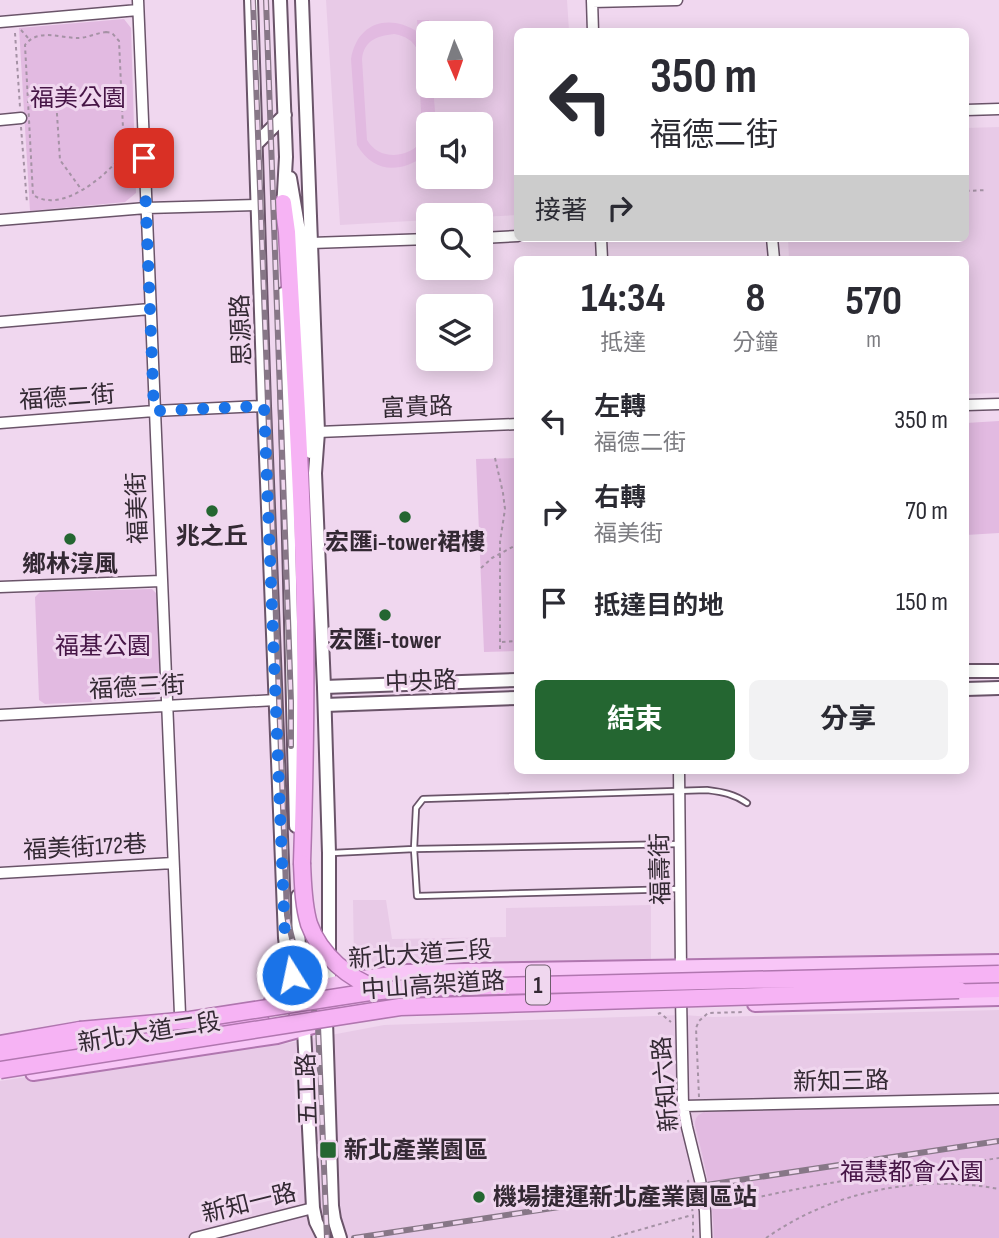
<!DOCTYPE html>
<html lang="zh-TW">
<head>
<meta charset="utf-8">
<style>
  body { margin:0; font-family:"Sofia Sans Condensed","Noto Sans TC",sans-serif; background:#f2f2f3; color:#2b2b33; height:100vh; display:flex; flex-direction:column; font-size:26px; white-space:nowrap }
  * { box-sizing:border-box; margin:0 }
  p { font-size:23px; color:#7c7c81 }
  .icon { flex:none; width:38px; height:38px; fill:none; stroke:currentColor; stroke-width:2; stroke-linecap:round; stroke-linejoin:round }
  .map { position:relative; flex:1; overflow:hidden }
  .drawer { position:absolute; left:514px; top:256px; width:455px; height:518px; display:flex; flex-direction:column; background:#fff; border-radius:10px; box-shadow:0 4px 18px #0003 }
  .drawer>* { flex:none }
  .hud { position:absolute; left:514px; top:28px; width:455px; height:214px; border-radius:10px; box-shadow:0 4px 18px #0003; background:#fff; color:#2b2b33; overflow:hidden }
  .needle { width:46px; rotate:178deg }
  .tools { position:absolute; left:416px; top:21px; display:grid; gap:14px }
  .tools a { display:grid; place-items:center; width:77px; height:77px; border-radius:10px; background:#fff; box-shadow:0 4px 18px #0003; font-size:35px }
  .pin { position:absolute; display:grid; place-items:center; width:60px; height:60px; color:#fff; margin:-30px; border-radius:14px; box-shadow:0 4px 10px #0006 }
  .me { position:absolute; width:77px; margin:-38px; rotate:350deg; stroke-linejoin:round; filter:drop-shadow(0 0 5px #0008) }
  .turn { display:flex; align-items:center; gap:24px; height:147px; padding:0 21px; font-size:32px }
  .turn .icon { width:91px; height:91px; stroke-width:2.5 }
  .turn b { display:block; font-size:49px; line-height:60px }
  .then { display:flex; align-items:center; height:66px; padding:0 21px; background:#0003; gap:14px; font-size:26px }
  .eta { display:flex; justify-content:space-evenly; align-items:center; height:119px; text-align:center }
  .eta b { font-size:42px; font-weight:700; line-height:49px }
  .cta { display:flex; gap:14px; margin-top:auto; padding:14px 21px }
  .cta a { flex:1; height:80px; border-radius:10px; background:#246631; color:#fff; font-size:28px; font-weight:700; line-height:80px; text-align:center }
  .cta a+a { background:#f2f2f3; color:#2b2b33 }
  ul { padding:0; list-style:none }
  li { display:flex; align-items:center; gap:21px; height:91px; padding:0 21px }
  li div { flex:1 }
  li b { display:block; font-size:26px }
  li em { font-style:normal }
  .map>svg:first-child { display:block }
</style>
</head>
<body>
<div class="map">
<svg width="999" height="1238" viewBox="0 0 999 1238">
  <rect width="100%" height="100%" fill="#f0d7ef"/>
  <path fill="#e8cae7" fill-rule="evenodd" d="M326,0H567L569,31L518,32V215L481,217V215H429V220L340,225ZM429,33H481V86H429ZM429,124H481V177H429Z
    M999,127V393L966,394V259H789L788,238H966V128Z
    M353,900H386L392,939L506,937V908L651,905V962L367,968L354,963Z
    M999,1010V1238H0V1081L100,1066L278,1045L384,1025L683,1015L713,1017Z"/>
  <path fill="#e2bae1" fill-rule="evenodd" d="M124,19L131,28L136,193L125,202L30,211L19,28Z
    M417,20H429V86H433L436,124H429V176L426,155C401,173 374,174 357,145L351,59C357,23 388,13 418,32ZM394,34C405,36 413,40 418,51C419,72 420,92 421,112C422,120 425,132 422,139C417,150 405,154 394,155C382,155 373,150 367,140L362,59C364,41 376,36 394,34Z
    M999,421V533L966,535V423Z
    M518,458V651L484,652L476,459Z
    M152,589L158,595L160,694L154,699L45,704L39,700L35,597L40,592Z
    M999,1104V1238H714C713,1197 705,1165 695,1125C695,1118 697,1115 704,1112Z"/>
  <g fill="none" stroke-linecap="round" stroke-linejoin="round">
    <g stroke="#6a5469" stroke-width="8">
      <path id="service" d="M332,853L414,849L680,844
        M680,889L417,896L414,849L416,808L423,799L707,790C723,792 734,794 747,803"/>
    </g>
    <g stroke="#6a5469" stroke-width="13">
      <path id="minor" d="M138,0L180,1014
        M592,0L593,32
        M592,2L677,0
        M0,22L138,10
        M966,110L999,109
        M0,120L21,118
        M0,220L146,208L258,205
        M481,238L518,236
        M601,238L602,259
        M772,238L774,259
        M311,243L429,239
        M0,322L150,309
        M966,405L999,404
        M0,423L154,411L264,406
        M318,432L518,424
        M0,587L161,581
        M0,715L276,700
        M679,770L681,970
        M0,873L173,863
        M681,996L683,1106L687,1127L700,1180L705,1211L706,1238
        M683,1106L999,1099
        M195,1238L313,1208"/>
    </g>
    <g stroke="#6a5469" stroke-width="16">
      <path id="tertiary" d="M966,671H999
        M324,687L518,680
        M966,689L999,688
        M325,705L518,698
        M326,1021L332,1206L334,1219L340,1238
        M304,1029L313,1208L316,1222L324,1238"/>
    </g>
    <g stroke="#6a5469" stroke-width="16">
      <path id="secondary" d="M251,0L264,406L285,938L288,959L299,1002
        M280,0L286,157L283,210
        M302,0L318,432L315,473L324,687L329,853V994
        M256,144L285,115
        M290,178L299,231L307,428L311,452
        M283,294L296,826
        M298,896L299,966L298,987"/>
    </g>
    <g stroke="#b076af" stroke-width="18">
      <path id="primary" d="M272,1001L348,980L407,972L999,962
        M322,1004L330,1007L399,998L608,991
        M755,1004L999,998
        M33,1073L277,1036L313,1026"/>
    </g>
    <g stroke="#b076af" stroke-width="19">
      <path id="trunk" d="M283,203L287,232C293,347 301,462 304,577C307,672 305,768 302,863
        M959,990L999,989
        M297,1018L330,1007
        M0,1044L80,1030
        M0,1056L123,1037L261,1022"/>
    </g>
    <path stroke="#a592a5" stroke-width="2" stroke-dasharray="3.5 3.5" stroke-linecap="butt" d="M21,30L29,39
      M106,32L112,33L119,41L124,150L123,154C106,176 62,214 33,195L25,45C38,28 60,38 78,38C87,38 96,33 106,32Z
      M15,33L20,107
      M56,99L60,160L81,189
      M21,127L27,203
      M966,191L987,190
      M495,458L503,493L505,509L500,542V652
      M481,568L492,558L518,544
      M502,642L518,641
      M658,1014L660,1013L671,1022
      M699,1097L696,1028L699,1021L708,1013L743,1012
      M688,1180L693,1215V1238
      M714,1208C807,1183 904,1172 999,1158
      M611,1238L692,1215
      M766,1238C833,1191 919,1174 999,1189"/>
    <use href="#service" stroke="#fff" stroke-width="4.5"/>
    <use href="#minor" stroke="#fff" stroke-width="10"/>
    <use href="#tertiary" stroke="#fff" stroke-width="12"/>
    <use href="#secondary" stroke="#fff" stroke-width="12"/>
    <use href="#primary" stroke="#f8c6f7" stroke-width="14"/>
    <use href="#trunk" stroke="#f6b3f4" stroke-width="16"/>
    <g stroke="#877787" stroke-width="6">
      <path id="rail" d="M253,0L287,915C293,954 310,988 318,1026L327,1238
        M266,0L291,702V746
        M354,1238L999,1141"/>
    </g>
    <use href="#rail" stroke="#f0d7ef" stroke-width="3.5" stroke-dasharray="10" stroke-linecap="butt"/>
    <g stroke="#b076af" stroke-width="19" stroke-linecap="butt">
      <path id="trunk-bridge" d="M302,863C303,883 303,904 309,924C320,955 349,979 380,990
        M80,1030L190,1020L370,992L412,988L999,974
        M0,1070L400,1007L959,990"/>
    </g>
    <use href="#trunk-bridge" stroke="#f6b3f4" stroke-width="16"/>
  </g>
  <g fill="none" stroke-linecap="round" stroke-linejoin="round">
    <path stroke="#1a73e8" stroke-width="12" stroke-dasharray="0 21.6" d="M144,158L154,411L264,406L285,938L292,975"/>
  </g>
  <g fill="#246631" stroke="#f0d7ef" stroke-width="2.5">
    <circle cx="212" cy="511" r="7"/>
    <circle cx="405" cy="517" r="7"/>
    <circle cx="70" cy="539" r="7"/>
    <circle cx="385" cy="615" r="7"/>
    <rect x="319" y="1141" width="18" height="18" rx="3.5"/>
    <circle cx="479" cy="1197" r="7"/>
  </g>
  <g text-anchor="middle" stroke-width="6" stroke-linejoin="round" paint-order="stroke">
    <rect fill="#f0d7ef" stroke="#6c5d6b" stroke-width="2" x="526" y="965.5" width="24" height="39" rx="5"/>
    <g font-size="23" font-weight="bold" fill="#332933">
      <text x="538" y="993">1</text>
    </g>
    <g font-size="24" fill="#461546" stroke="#f0d7ef">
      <text x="78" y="106">福美公園</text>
      <text x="103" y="654">福基公園</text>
      <text x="912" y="1180">福慧都會公園</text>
    </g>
    <g font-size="24" fill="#332933" stroke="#f0d7ef">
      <text transform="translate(241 330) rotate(-92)" y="8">思源路</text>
      <text transform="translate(67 397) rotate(-4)" y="8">福德二街</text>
      <text transform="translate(417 407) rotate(-2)" y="8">富貴路</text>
      <text transform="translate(137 508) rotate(-92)" y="8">福美街</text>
      <text transform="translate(421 681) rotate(-2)" y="8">中央路</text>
      <text transform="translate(137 687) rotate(-3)" y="8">福德三街</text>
      <text transform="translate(85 847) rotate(-3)" y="8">福美街172巷</text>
      <text transform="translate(660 869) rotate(-91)" y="8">福壽街</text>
      <text transform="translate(420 954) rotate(-4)" y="8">新北大道三段</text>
      <text transform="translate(433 985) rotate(-4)" y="8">中山高架道路</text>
      <text transform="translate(149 1032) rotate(-9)" y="8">新北大道二段</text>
      <text transform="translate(841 1081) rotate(-1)" y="8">新知三路</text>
      <text transform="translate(665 1084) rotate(-95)" y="8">新知六路</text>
      <text transform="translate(307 1089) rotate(-92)" y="8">五工路</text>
      <text transform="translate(249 1203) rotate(-14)" y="8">新知一路</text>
    </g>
    <g font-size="24" font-weight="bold" fill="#332933" stroke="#f0d7ef">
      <text x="212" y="544">兆之丘</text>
      <text x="405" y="550">宏匯i-tower裙樓</text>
      <text x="70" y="572">鄉林淳風</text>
      <text x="385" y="648">宏匯i-tower</text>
      <text x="344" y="1158" text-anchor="start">新北產業園區</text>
      <text x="493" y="1205" text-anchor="start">機場捷運新北產業園區站</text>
    </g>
  </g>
</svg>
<div class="tools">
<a><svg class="needle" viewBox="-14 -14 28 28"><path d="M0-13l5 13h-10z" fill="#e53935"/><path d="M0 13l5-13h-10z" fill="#7c7c81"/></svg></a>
<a><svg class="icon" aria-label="sound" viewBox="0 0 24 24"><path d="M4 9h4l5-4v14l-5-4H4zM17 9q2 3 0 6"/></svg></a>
<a><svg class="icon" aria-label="search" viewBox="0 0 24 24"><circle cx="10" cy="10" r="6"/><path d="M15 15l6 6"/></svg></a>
<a><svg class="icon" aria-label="layers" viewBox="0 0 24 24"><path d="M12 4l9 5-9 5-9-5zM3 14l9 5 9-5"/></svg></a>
</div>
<div class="pin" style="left:144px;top:158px;background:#d93025"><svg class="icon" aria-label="arrive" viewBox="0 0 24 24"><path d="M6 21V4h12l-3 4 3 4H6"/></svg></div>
<svg class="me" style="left:292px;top:975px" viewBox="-20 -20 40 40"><circle r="17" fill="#1a73e8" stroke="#fff" stroke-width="3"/><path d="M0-11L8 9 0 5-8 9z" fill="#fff"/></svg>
<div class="hud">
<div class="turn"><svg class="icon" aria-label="left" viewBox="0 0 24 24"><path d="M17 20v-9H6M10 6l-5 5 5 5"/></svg><div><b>350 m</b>福德二街</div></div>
<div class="then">接著<svg class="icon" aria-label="right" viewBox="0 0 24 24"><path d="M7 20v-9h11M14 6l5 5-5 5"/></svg></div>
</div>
<section class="drawer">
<div class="eta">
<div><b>14:34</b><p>抵達</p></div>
<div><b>8</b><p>分鐘</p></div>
<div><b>570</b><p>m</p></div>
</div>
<ul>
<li><svg class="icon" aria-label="left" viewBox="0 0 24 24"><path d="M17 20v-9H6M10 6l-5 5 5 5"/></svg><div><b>左轉</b><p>福德二街</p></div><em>350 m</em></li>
<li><svg class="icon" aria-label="right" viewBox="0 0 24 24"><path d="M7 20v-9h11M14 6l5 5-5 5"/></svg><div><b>右轉</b><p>福美街</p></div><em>70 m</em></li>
<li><svg class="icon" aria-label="arrive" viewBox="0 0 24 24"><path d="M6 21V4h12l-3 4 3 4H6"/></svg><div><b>抵達目的地</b></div><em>150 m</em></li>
</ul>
<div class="cta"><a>結束</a><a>分享</a></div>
</section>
</div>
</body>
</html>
